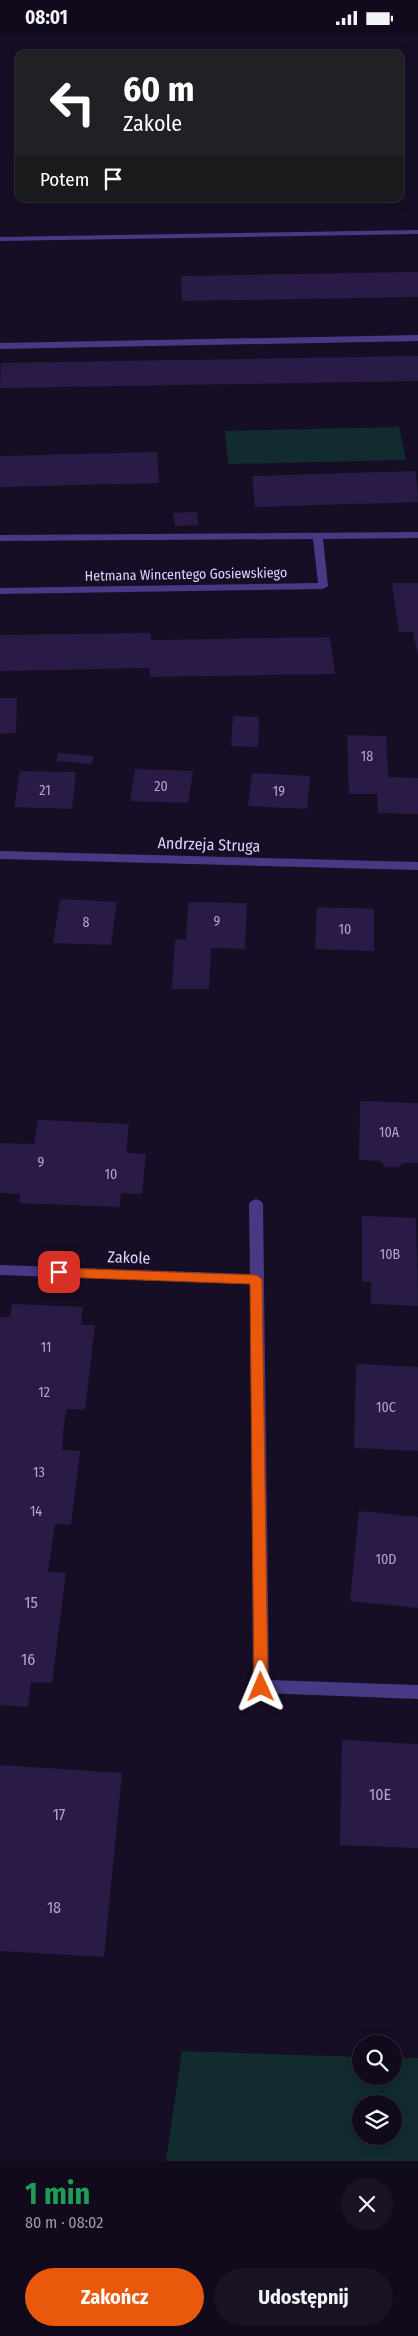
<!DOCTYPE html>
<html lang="pl">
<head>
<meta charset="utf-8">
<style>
  body { margin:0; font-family:"Fira Sans Condensed",sans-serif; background:#191325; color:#f1f3f6; height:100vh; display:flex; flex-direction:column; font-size:19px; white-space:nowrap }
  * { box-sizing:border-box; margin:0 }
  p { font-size:16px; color:#9c9aa3 }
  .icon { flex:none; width:28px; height:28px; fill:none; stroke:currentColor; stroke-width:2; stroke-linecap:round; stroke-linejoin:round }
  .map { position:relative; height:2126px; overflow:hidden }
  .drawer { display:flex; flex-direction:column; background:#100a1c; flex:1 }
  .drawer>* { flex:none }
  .banner { position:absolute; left:15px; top:15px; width:389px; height:152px; border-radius:10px; box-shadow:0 2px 12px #0003,0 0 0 1px #302b3b; background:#202124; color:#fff; overflow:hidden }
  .fabs { position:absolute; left:352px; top:2000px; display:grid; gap:10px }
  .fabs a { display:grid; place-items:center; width:50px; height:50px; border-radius:50%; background:#100a1c; box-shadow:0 2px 12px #0003,0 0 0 1px #302b3b; font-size:25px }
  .pin { position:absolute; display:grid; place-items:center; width:42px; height:42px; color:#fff; margin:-21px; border-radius:10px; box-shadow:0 2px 8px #0006 }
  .me { position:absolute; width:55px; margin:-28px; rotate:359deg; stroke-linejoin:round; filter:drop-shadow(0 0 4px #0008) }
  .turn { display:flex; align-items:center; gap:18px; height:105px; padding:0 25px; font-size:22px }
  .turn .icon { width:65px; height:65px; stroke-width:2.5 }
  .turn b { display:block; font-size:35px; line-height:42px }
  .then { display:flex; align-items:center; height:48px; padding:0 25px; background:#0003; gap:10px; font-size:19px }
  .round { display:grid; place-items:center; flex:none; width:52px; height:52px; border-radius:26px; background:#191325 }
  .summary { display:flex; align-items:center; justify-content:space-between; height:85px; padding:0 25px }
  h1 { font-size:30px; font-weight:700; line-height:38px; color:#1e9e55 }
  .primary-button { display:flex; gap:10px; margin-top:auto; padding:10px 25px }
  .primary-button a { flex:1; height:58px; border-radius:30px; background:#ea580c; color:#fff; font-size:20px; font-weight:700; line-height:58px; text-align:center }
  .primary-button a+a { background:#191325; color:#f1f3f6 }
  .status { display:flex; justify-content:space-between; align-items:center; height:35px; padding:0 25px; background:#100a1c; direction:ltr }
  .status svg { height:14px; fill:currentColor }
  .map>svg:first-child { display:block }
</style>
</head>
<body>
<div class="status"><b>08:01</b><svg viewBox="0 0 49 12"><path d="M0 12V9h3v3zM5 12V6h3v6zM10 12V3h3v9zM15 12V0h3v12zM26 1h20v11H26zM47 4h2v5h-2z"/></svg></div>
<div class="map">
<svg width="418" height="2126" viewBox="0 0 418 2126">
  <rect width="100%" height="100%" fill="#160e25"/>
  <path fill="#112b2f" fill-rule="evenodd" d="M399,392L406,425L228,429L225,396Z
    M182,2016L361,2022V2041H394V2023H418V2126H166ZM361,2069H394V2101H361Z"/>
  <path fill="#2a1a46" d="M418,237V262L182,266L181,241Z
    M418,321V346L0,353L1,328Z
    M157,417L159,448L0,452V421Z
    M416,436L418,467L255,472L252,441Z
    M197,477L198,490L175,491L173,478Z
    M392,548H418V621L413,597H399Z
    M151,598V605L330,602L335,639L150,642L149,633L0,636V600Z
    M0,663H17L16,698L0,699Z
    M233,681L259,682L258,712L231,711Z
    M347,700L386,701L388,742L418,743V779L378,778L377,759H349Z
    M58,718L94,721L92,729L56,726Z
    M135,734L193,736L188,768L130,766Z
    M20,736L76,737L72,774L14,772Z
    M252,738L310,741L307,774L248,771Z
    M60,864L117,867L111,910L53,908Z
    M188,867L247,868L245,914L211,913L209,954H172L175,904L186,905Z
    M317,872L374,874V916L315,914Z
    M360,1066L418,1068V1128H403L398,1132H386L380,1126L359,1125Z
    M38,1085L129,1089L126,1118L146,1119L142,1159L121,1158L120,1172L19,1168L20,1159L0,1158V1108L34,1109Z
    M362,1181L416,1183L418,1271L371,1269V1247H362Z
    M12,1269L83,1272L81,1290H95L85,1375L67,1374L64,1389L62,1415L80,1416L71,1490L55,1489L48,1537L66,1538L52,1648L31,1647L28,1672L0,1670V1282H10Z
    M356,1329L418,1332V1416L354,1413Z
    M359,1476L418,1482V1573L350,1566Z
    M342,1705L418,1709V1813L340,1810Z
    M0,1730L122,1738L104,1922L0,1916Z"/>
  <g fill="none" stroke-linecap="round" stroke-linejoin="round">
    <path fill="#483984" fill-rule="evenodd" d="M418,195V199L0,206V202Z
      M418,300V306L0,314V308Z
      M418,497V503L323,504L328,551L323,554L0,559V553L318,548L313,504L0,506V500Z
      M0,816L418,827V835L0,824Z
      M256,1164L261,1166L263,1169L269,1645L418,1650V1664L261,1658L256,1656L253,1651L250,1249L0,1240V1230L250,1239L249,1169L251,1166Z"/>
  </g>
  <path fill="#ea580c" stroke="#983908" d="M59,1233L256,1240L262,1244L268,1652L266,1656L261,1658L256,1656L254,1652L250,1249L59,1242L53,1237Z"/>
  <g text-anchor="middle" stroke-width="5" stroke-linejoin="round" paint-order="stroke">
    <g font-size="14" fill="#dfd2ff" stroke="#160e25">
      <text transform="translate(186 539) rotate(-1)" y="5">Hetmana Wincentego Gosiewskiego</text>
    </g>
    <g font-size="14" fill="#b2a4d1">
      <text x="367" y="726">18</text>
      <text x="161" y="756">20</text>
      <text x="45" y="760">21</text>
      <text x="279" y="761">19</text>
      <text x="217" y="891">9</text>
      <text x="86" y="892">8</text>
      <text x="345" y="899">10</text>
      <text x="389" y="1102">10A</text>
      <text x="41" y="1132">9</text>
      <text x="111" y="1144">10</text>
      <text x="390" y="1224">10B</text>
      <text x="46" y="1317">11</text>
      <text x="44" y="1362">12</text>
      <text x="386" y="1377">10C</text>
      <text x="39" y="1442">13</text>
      <text x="36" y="1481">14</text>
      <text x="386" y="1529">10D</text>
    </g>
    <g font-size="16" fill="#dfd2ff" stroke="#160e25">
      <text transform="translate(209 809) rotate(2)" y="6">Andrzeja Struga</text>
      <text transform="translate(129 1222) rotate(2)" y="6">Zakole</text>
    </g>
    <g font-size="16" fill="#b2a4d1">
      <text x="31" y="1573">15</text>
      <text x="28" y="1630">16</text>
      <text x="380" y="1765">10E</text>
      <text x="59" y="1785">17</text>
      <text x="54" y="1878">18</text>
    </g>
  </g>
</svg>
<div class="fabs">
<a><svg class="icon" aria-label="search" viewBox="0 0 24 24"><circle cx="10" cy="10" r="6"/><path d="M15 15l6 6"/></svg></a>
<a><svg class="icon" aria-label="layers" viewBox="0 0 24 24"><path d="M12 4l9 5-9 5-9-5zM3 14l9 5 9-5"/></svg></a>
</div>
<div class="pin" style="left:59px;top:1237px;background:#d93025"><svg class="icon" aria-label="arrive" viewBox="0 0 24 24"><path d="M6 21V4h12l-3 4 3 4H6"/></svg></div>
<svg class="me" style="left:261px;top:1652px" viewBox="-20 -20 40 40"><path d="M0-17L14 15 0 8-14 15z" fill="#ea580c" stroke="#fff" stroke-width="4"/></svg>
<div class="banner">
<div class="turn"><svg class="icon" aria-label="left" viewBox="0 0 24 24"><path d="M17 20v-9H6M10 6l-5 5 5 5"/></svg><div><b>60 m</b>Zakole</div></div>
<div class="then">Potem<svg class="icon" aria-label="arrive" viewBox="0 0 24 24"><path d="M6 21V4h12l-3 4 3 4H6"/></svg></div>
</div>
</div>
<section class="drawer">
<div class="summary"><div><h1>1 min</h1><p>80 m · 08:02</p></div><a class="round"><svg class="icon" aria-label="close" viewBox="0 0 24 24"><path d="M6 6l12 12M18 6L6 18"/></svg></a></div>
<div class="primary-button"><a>Zakończ</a><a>Udostępnij</a></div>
</section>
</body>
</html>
